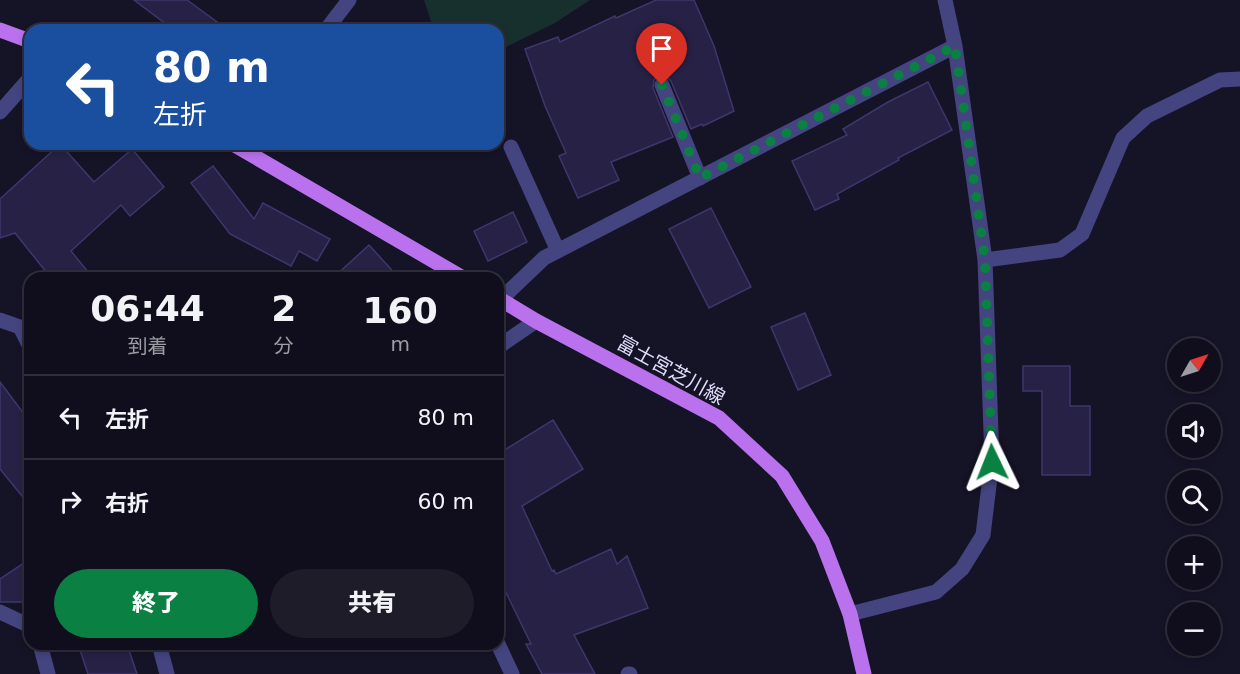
<!DOCTYPE html>
<html lang="ja">
<head>
<meta charset="utf-8">
<style>
  body { margin:0; font-family:"DejaVu Sans","Noto Sans JP",sans-serif; background:#1e1c29; color:#f1f3f6; height:100vh; display:flex; flex-direction:column; font-size:22px; white-space:nowrap }
  * { box-sizing:border-box; margin:0 }
  p { font-size:20px; color:#9c9ca3 }
  .icon { flex:none; width:33px; height:33px; fill:none; stroke:currentColor; stroke-width:2; stroke-linecap:round; stroke-linejoin:round }
  .map { position:relative; flex:1; overflow:hidden }
  .details { position:absolute; left:24px; top:272px; width:480px; height:378px; display:flex; flex-direction:column; background:#100e1c; border-radius:18px; box-shadow:0 3px 9px #0003,0 0 0 2px #302e3b }
  .details>* { flex:none }
  .hud { position:absolute; left:24px; top:24px; width:480px; height:126px; border-radius:18px; box-shadow:0 3px 9px #0003,0 0 0 2px #302e3b; background:#1a4fa0; color:#fff; overflow:hidden }
  .needle { width:39px; rotate:51deg }
  .controls { position:absolute; left:1167px; top:338px; display:grid; gap:12px }
  .controls a { display:grid; place-items:center; width:54px; height:54px; border-radius:50%; background:#100e1c; box-shadow:0 3px 9px #0003,0 0 0 2px #302e3b; font-size:30px }
  .pin { position:absolute; display:grid; place-items:center; width:51px; height:51px; color:#fff; margin:-62px -26px; border-radius:50% 50% 50% 0; rotate:-45deg; box-shadow:0 0 6px #0007 }
  .pin .icon { rotate:45deg }
  .me { position:absolute; width:66px; margin:-33px; rotate:358deg; stroke-linejoin:round; filter:drop-shadow(0 0 4px #0008) }
  .turn { display:flex; align-items:center; gap:21px; height:126px; padding:0 30px; font-size:27px }
  .turn .icon { width:78px; height:78px; stroke-width:2.5 }
  .turn b { display:block; font-size:42px; line-height:51px }
  .eta { display:flex; justify-content:space-evenly; align-items:center; height:102px; text-align:center }
  .eta b { font-size:36px; font-weight:800; line-height:42px }
  .button { display:flex; gap:12px; margin-top:auto; padding:12px 30px }
  .button a { flex:1; height:69px; border-radius:36px; background:#0b8043; color:#fff; font-size:24px; font-weight:800; line-height:69px; text-align:center }
  .button a+a { background:#1e1c29; color:#f1f3f6 }
  ul { padding:0; list-style:none }
  li { display:flex; align-items:center; gap:18px; height:84px; padding:0 30px; border-top:2px solid #302e3b }
  li div { flex:1 }
  li b { display:block; font-size:22px }
  li em { font-style:normal }
  .map>svg:first-child { display:block }
</style>
</head>
<body>
<div class="map">
<svg width="1240" height="674" viewBox="0 0 1240 674">
  <rect width="100%" height="100%" fill="#151326"/>
  <path fill="#17302e" d="M424,0H590L555,23L498,51V30H434Z"/>
  <path fill="#272145" stroke="#3f366e" stroke-width="1.5" d="M134,0H187L228,30H174Z
    M656,0H694L714,46L734,111L703,126L702,124L691,129L671,81L664,75L658,76L654,80L653,88L673,137L611,162L619,180L578,198L559,156L566,153L545,106L525,49L558,37L560,42L615,16L616,18Z
    M928,82L952,130L898,158L899,160L837,194L839,199L815,210L792,161L847,135L843,129L888,102Z
    M60,144L94,182L132,149L164,187L130,216L121,205L71,251L93,278H51L15,233L0,238V199Z
    M213,166L254,219L263,203L330,239L317,261L299,251L291,266L230,234L191,183Z
    M711,208L751,287L709,308L669,229Z
    M513,212L527,242L488,261L474,231Z
    M369,245L399,278H333Z
    M805,313L831,375L798,390L771,327Z
    M1023,366H1070V406H1090V475H1042V391H1023Z
    M0,382L30,422V506L0,469Z
    M553,420L583,469L522,506L552,571L554,570L556,574L611,549L617,564L627,556L648,608L574,635L595,674H542L526,644H531L498,576V454Z
    M30,559V602H0V579Z
    M78,644H127L137,674H88Z"/>
  <g fill="none" stroke-linecap="round" stroke-linejoin="round">
    <path stroke="#444480" stroke-width="15" d="M326,30L349,0
      M662,85L700,178
      M0,112L30,78
      M511,147L558,251
      M985,260L1060,250L1082,234L1123,138L1147,116L1220,80L1240,79
      M501,299L544,258L955,46
      M0,320L20,327L30,347
      M498,347L536,321
      M0,612L30,626
      M850,614L936,592L962,569L983,535L992,461L985,260L955,46L945,0
      M40,644L48,674
      M159,644L167,674
      M498,644L512,674
      M628,674H630"/>
    <path stroke="#b971ed" stroke-width="15" d="M0,30L30,41
      M233,144L463,278
      M498,298L536,321L719,418L782,476L822,541L850,614L864,674"/>
  </g>
  <g fill="none" stroke-linecap="round" stroke-linejoin="round">
    <path stroke="#0b8043" stroke-width="10" stroke-dasharray="0 18" d="M662,85L700,178L955,46L985,260L992,462"/>
  </g>
  <g text-anchor="middle" stroke-width="4.5" stroke-linejoin="round" paint-order="stroke">
    <g font-size="20" fill="#dfdcfb" stroke="#151326">
      <text transform="translate(671 370) rotate(29)" y="7">富士宮芝川線</text>
    </g>
  </g>
</svg>
<div class="controls">
<a><svg class="needle" viewBox="-14 -14 28 28"><path d="M0-13l5 13h-10z" fill="#e53935"/><path d="M0 13l5-13h-10z" fill="#9c9ca3"/></svg></a>
<a><svg class="icon" aria-label="sound" viewBox="0 0 24 24"><path d="M4 9h4l5-4v14l-5-4H4zM17 9q2 3 0 6"/></svg></a>
<a><svg class="icon" aria-label="search" viewBox="0 0 24 24"><circle cx="10" cy="10" r="6"/><path d="M15 15l6 6"/></svg></a>
<a>+</a>
<a>−</a>
</div>
<div class="pin" style="left:662px;top:85px;background:#d93025"><svg class="icon" aria-label="arrive" viewBox="0 0 24 24"><path d="M6 21V4h12l-3 4 3 4H6"/></svg></div>
<svg class="me" style="left:992px;top:462px" viewBox="-20 -20 40 40"><path d="M0-17L14 15 0 8-14 15z" fill="#0b8043" stroke="#fff" stroke-width="4"/></svg>
<div class="hud">
<div class="turn"><svg class="icon" aria-label="left" viewBox="0 0 24 24"><path d="M17 20v-9H6M10 6l-5 5 5 5"/></svg><div><b>80 m</b>左折</div></div>
</div>
<section class="details">
<div class="eta">
<div><b>06:44</b><p>到着</p></div>
<div><b>2</b><p>分</p></div>
<div><b>160</b><p>m</p></div>
</div>
<ul>
<li><svg class="icon" aria-label="left" viewBox="0 0 24 24"><path d="M17 20v-9H6M10 6l-5 5 5 5"/></svg><div><b>左折</b></div><em>80 m</em></li>
<li><svg class="icon" aria-label="right" viewBox="0 0 24 24"><path d="M7 20v-9h11M14 6l5 5-5 5"/></svg><div><b>右折</b></div><em>60 m</em></li>
</ul>
<div class="button"><a>終了</a><a>共有</a></div>
</section>
</div>
</body>
</html>
